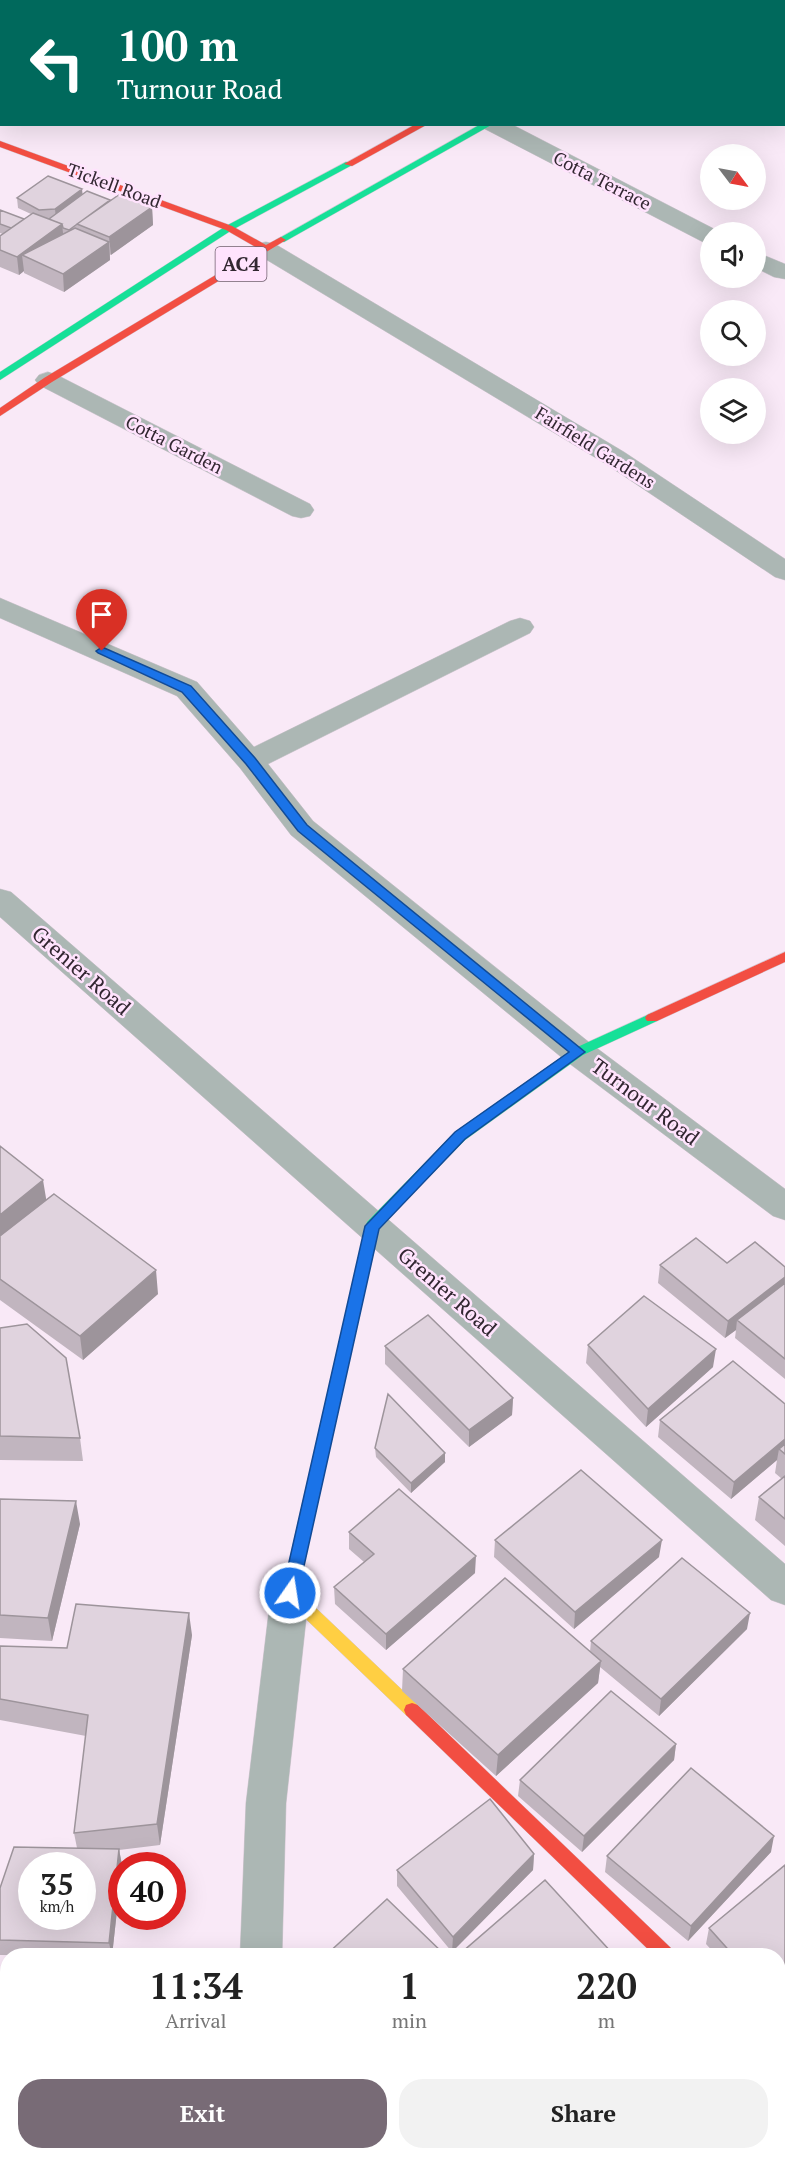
<!DOCTYPE html>
<html lang="en">
<head>
<meta charset="utf-8">
<style>
  body { margin:0; font-family:"PT Serif",serif; background:#f2f2f2; color:#222; height:100vh; display:flex; flex-direction:column; font-size:22px; white-space:nowrap }
  * { box-sizing:border-box; margin:0 }
  p { font-size:20px; color:#767676 }
  .icon { flex:none; width:33px; height:33px; fill:none; stroke:currentColor; stroke-width:2; stroke-linecap:round; stroke-linejoin:round }
  .map { position:relative; flex:1; overflow:hidden }
  .drawer { position:absolute; left:0px; top:1948px; width:786px; height:212px; display:flex; flex-direction:column; background:#fff; border-radius:24px 24px 0 0; box-shadow:0 6px 24px #0002 }
  .drawer>* { flex:none }
  .top-card { position:absolute; left:0px; top:0px; width:786px; height:126px; box-shadow:0 6px 24px #0002; background:#00695c; color:#fff; overflow:hidden }
  .needle { width:39px; rotate:122deg }
  .fabs { position:absolute; left:700px; top:144px; display:grid; gap:12px }
  .fabs a { display:grid; place-items:center; width:66px; height:66px; border-radius:50%; background:#fff; box-shadow:0 6px 24px #0002; font-size:30px }
  .speed { position:absolute; left:18px; top:1852px; display:flex; gap:12px; font-size:30px; font-weight:700; text-align:center }
  .speed>* { display:grid; place-content:center; width:78px; height:78px; border-radius:50%; background:#fff; box-shadow:0 6px 24px #0002; line-height:1 }
  .speed small { font-size:15px; font-weight:400 }
  .speed .limit { border:9px solid #d22; background:#fff; color:#111 }
  .pin { position:absolute; display:grid; place-items:center; width:51px; height:51px; color:#fff; margin:-62px -26px; border-radius:50% 50% 50% 0; rotate:-45deg; box-shadow:0 0 6px #0007 }
  .pin .icon { rotate:45deg }
  .me { position:absolute; width:66px; margin:-33px; rotate:13deg; stroke-linejoin:round; filter:drop-shadow(0 0 4px #0008) }
  .turn { display:flex; align-items:center; gap:21px; height:126px; padding:0 18px; font-size:27px }
  .turn .icon { width:78px; height:78px; stroke-width:2.5 }
  .turn b { display:block; font-size:42px; line-height:51px }
  .eta { display:flex; justify-content:space-evenly; align-items:center; height:102px; text-align:center }
  .eta b { font-size:36px; font-weight:700; line-height:42px }
  .button { display:flex; gap:12px; margin-top:auto; padding:12px 18px }
  .button a { flex:1; height:69px; border-radius:24px; background:#786b76; color:#fff; font-size:24px; font-weight:700; line-height:69px; text-align:center }
  .button a+a { background:#f2f2f2; color:#222 }
  .map>svg:first-child { display:block }
</style>
</head>
<body>
<div class="map">
<svg width="785" height="2159" viewBox="0 0 785 2159">
  <rect width="100%" height="100%" fill="#f9e9f7"/>
  <g fill="none" stroke-linecap="round" stroke-linejoin="round">
    <g stroke="#d4c8d3" stroke-width="1">
      <path id="street" d="M564,0H589L590,2H565Z
        M784,54H785V68L784,67Z
        M0,57H2L0,71Z
        M482,124H511L720,232H711V244L703,242L485,129Z
        M266,242L275,244L624,452L785,559V580L775,577L606,464L257,254L254,249L257,244Z
        M756,252L785,264V279L774,277L756,268Z
        M48,372L57,375L310,504L314,510L310,516L301,518L292,516L39,385L35,380L39,375Z
        M0,598L197,682L254,747L510,621L520,618L530,621L534,627L530,633L268,764L313,821L590,1043L785,1189V1220L773,1216L566,1061L291,835L240,768L177,696L0,618Z
        M0,889L11,892L785,1564V1605L771,1600L0,917Z
        M290,1576L304,1581L309,1593L286,1803L282,1956H240L246,1803L271,1593L276,1581Z
        M778,2043L785,2045V2091L778,2089Z
        M234,2152H278V2159H234Z
        M368,2152H417L419,2159H371Z"/>
    </g>
    <g stroke="#d4c8d3" stroke-width="1">
      <path id="fast" d="M664,0H675L663,2Z
        M481,124H493L284,242L276,240Z
        M346,162L354,164L232,230L0,380V372L226,226Z
        M652,1013L657,1015L659,1018L657,1021L583,1055L465,1140L379,1228L367,1281L365,1285H355L353,1281L367,1222L455,1132L573,1049Z"/>
    </g>
    <g stroke="#d4c8d3" stroke-width="1">
      <path id="slow" d="M738,0H751L737,2Z
        M360,1275L365,1277L367,1281L298,1591L418,1705L420,1710L418,1715L412,1717L406,1715L284,1598L282,1593L353,1281L355,1277Z"/>
    </g>
    <g stroke="#d4c8d3" stroke-width="1">
      <path id="jam" d="M416,124H428L352,166L344,164Z
        M0,141L232,226L266,245L281,237L286,240L52,382L0,416V408L44,378L259,249L226,230L0,147Z
        M785,952V962L657,1021H647L645,1018L647,1015Z
        M412,1703L418,1705L673,1950L676,1956H655L406,1715L404,1710L406,1705Z"/>
    </g>
    <use href="#street" fill="#acb7b4" fill-rule="evenodd"/>
    <use href="#fast" fill="#16e098" fill-rule="evenodd"/>
    <use href="#slow" fill="#ffcf43" fill-rule="evenodd"/>
    <use href="#jam" fill="#f24e42" fill-rule="evenodd"/>
  </g>
  <path fill="#c1b5bf" d="M83,195L110,200V201L152,207L153,225L110,255V260L64,292L24,273V271L19,275L0,267V236L3,234L0,233V210L24,219L31,214L18,208L17,198Z
    M0,1146L46,1200L158,1294L83,1360L0,1300Z
    M727,1263L785,1267V1379L735,1338L736,1330L725,1338L658,1283L660,1265Z
    M0,1328L80,1438L83,1461L0,1460Z
    M588,1345L713,1367L646,1427L586,1363Z
    M385,1346L513,1398L512,1415L469,1447L385,1364Z
    M785,1404V1546L755,1520L759,1497L782,1479L775,1473L777,1460L731,1499L658,1437L660,1420Z
    M375,1448L445,1462L411,1493L376,1457Z
    M0,1499L80,1524L52,1641L0,1638Z
    M349,1532L475,1573L386,1650L335,1604L334,1587L364,1562L349,1549Z
    M495,1540L659,1557L574,1629L494,1557Z
    M747,1629L659,1716L600,1667L598,1683L496,1776L402,1691L403,1669L590,1652L591,1641Z
    M192,1635L160,1845L119,1850L122,1865L112,1956L0,1955V1888L77,1848L74,1833L86,1736L0,1720V1646L67,1648Z
    M676,1744L674,1760L582,1852L518,1796L520,1780Z
    M771,1852L688,1941L605,1872L607,1856Z
    M534,1854L533,1870L452,1952L397,1886V1870Z
    M785,1865V2030L778,2023V1956H717L706,1944L709,1928Z
    M0,2018H8V2076H0Z
    M450,2152H535L528,2159H456Z
    M617,2152H676L671,2159H624Z"/>
  <path fill="#9d949b" d="M82,189L83,198L56,219L55,209Z
    M152,207L153,225L111,255L109,237Z
    M62,224L64,242L22,255L24,271L19,275L17,257Z
    M109,242L110,260L64,292L63,274Z
    M43,1180L47,1204L0,1242V1215Z
    M156,1270L158,1294L83,1360L80,1336Z
    M785,1277V1292L737,1320L736,1330L725,1338L728,1321Z
    M716,1349L713,1367L646,1427L648,1409Z
    M513,1398L512,1415L469,1447V1430Z
    M785,1439V1453L779,1449L777,1460L731,1499L734,1482Z
    M445,1453V1462L411,1493V1483Z
    M76,1501L80,1524L52,1641L48,1618Z
    M662,1540L659,1557L574,1629L575,1612Z
    M476,1556L475,1573L386,1650V1634Z
    M189,1613L192,1635L160,1845L157,1824Z
    M750,1613L747,1629L659,1716L661,1699Z
    M601,1661L598,1683L496,1776L498,1755Z
    M676,1744L674,1760L582,1852L584,1836Z
    M774,1836L771,1852L688,1941L691,1926Z
    M119,1849L122,1865L112,1956L109,1943Z
    M534,1854L533,1870L452,1952L453,1937Z
    M120,2152H125V2159H120Z
    M520,2152H535L528,2159H512Z
    M667,2152H676L671,2159H662Z"/>
  <path fill="#e0d3de" stroke="#9d949b" stroke-width="1.5" fill-rule="evenodd" d="M48,176L82,189L55,209L39,210L17,198Z
    M87,191L110,200L69,230L63,228L62,224L49,219Z
    M120,194L152,207L109,237L77,224Z
    M0,210L24,219L11,228L0,224Z
    M33,213L62,224L17,257L0,250V236Z
    M75,228L109,242L63,274L22,255Z
    M0,1146L43,1180L0,1215Z
    M54,1194L156,1270L80,1336L0,1279V1236Z
    M696,1238L727,1263L755,1242L785,1267V1277L728,1321L660,1265Z
    M785,1283V1359L737,1320Z
    M644,1296L716,1349L648,1409L588,1345Z
    M428,1315L513,1398L469,1430L385,1346Z
    M27,1324L66,1358L80,1438L0,1436V1328Z
    M733,1361L785,1404V1439L734,1482L660,1420Z
    M388,1394L445,1453L411,1483L375,1448Z
    M785,1444V1454L779,1449Z
    M581,1470L662,1540L575,1612L495,1540Z
    M785,1476V1519L759,1497Z
    M399,1489L476,1556L386,1634L334,1587L374,1554L349,1532Z
    M0,1499L76,1501L48,1618L0,1615Z
    M682,1558L750,1613L661,1699L591,1641Z
    M505,1578L601,1661L498,1755L403,1669Z
    M76,1604L189,1613L157,1824L74,1833L88,1715L0,1699V1646L67,1648Z
    M611,1691L676,1744L584,1836L520,1780Z
    M691,1768L774,1836L691,1926L607,1856Z
    M490,1799L534,1854L453,1937L397,1870Z
    M14,1847L119,1849L109,1943L0,1940V1888ZM32,1866H82V1917H32Z
    M785,1865V2011L778,2004V1956H734L709,1928Z
    M545,1880L613,1954L611,1956H463L461,1953Z
    M387,1899L446,1956H325Z
    M0,2018H8V2061H0Z
    M778,2097L785,2103V2159H692L698,2152H778Z
    M2,2135H8V2152H120V2159H1Z
    M463,2152H520L512,2159H468Z
    M551,2152H608L614,2159H542Z
    M635,2152H667L662,2159H643Z"/>
  <path fill="#1a73e8" stroke="#114b97" stroke-width="1.5" d="M102,647L191,686L255,758L307,825L585,1052L465,1139L379,1229L298,1593L296,1597L290,1599L284,1597L282,1593L365,1226L455,1132L569,1052L298,831L246,764L182,692L98,653L96,651Z"/>
  <g text-anchor="middle" stroke-width="5" stroke-linejoin="round" paint-order="stroke">
    <g font-size="18" fill="#322731" stroke="#ffe3fd">
      <text transform="translate(602 181) rotate(27)" y="6">Cotta Terrace</text>
      <text transform="translate(114 186) rotate(20)" y="6">Tickell Road</text>
      <text transform="translate(174 445) rotate(27)" y="6">Cotta Garden</text>
      <text transform="translate(595 448) rotate(32)" y="6">Fairfield Gardens</text>
    </g>
    <rect fill="#ffe3fd" stroke="#705f6e" stroke-width="1.5" x="215.5" y="247" width="51" height="34" rx="4.5"/>
    <g font-size="20" font-weight="bold" fill="#322731">
      <text x="241" y="271">AC4</text>
    </g>
    <g font-size="21" fill="#322731" stroke="#ffe3fd">
      <text transform="translate(81 971) rotate(41)" y="7">Grenier Road</text>
      <text transform="translate(645 1102) rotate(37)" y="7">Turnour Road</text>
      <text transform="translate(447 1292) rotate(41)" y="7">Grenier Road</text>
    </g>
  </g>
</svg>
<div class="fabs">
<a><svg class="needle" viewBox="-14 -14 28 28"><path d="M0-13l5 13h-10z" fill="#e53935"/><path d="M0 13l5-13h-10z" fill="#767676"/></svg></a>
<a><svg class="icon" aria-label="sound" viewBox="0 0 24 24"><path d="M4 9h4l5-4v14l-5-4H4zM17 9q2 3 0 6"/></svg></a>
<a><svg class="icon" aria-label="search" viewBox="0 0 24 24"><circle cx="10" cy="10" r="6"/><path d="M15 15l6 6"/></svg></a>
<a><svg class="icon" aria-label="layers" viewBox="0 0 24 24"><path d="M12 4l9 5-9 5-9-5zM3 14l9 5 9-5"/></svg></a>
</div>
<div class="speed"><div>35<small>km/h</small></div><div class="limit">40</div></div>
<div class="pin" style="left:102px;top:651px;background:#d93025"><svg class="icon" aria-label="arrive" viewBox="0 0 24 24"><path d="M6 21V4h12l-3 4 3 4H6"/></svg></div>
<svg class="me" style="left:290px;top:1593px" viewBox="-20 -20 40 40"><circle r="17" fill="#1a73e8" stroke="#fff" stroke-width="3"/><path d="M0-11L8 9 0 5-8 9z" fill="#fff"/></svg>
<div class="top-card">
<div class="turn"><svg class="icon" aria-label="left" viewBox="0 0 24 24"><path d="M17 20v-9H6M10 6l-5 5 5 5"/></svg><div><b>100 m</b>Turnour Road</div></div>
</div>
<section class="drawer">
<div class="eta">
<div><b>11:34</b><p>Arrival</p></div>
<div><b>1</b><p>min</p></div>
<div><b>220</b><p>m</p></div>
</div>
<div class="button"><a>Exit</a><a>Share</a></div>
</section>
</div>
</body>
</html>
